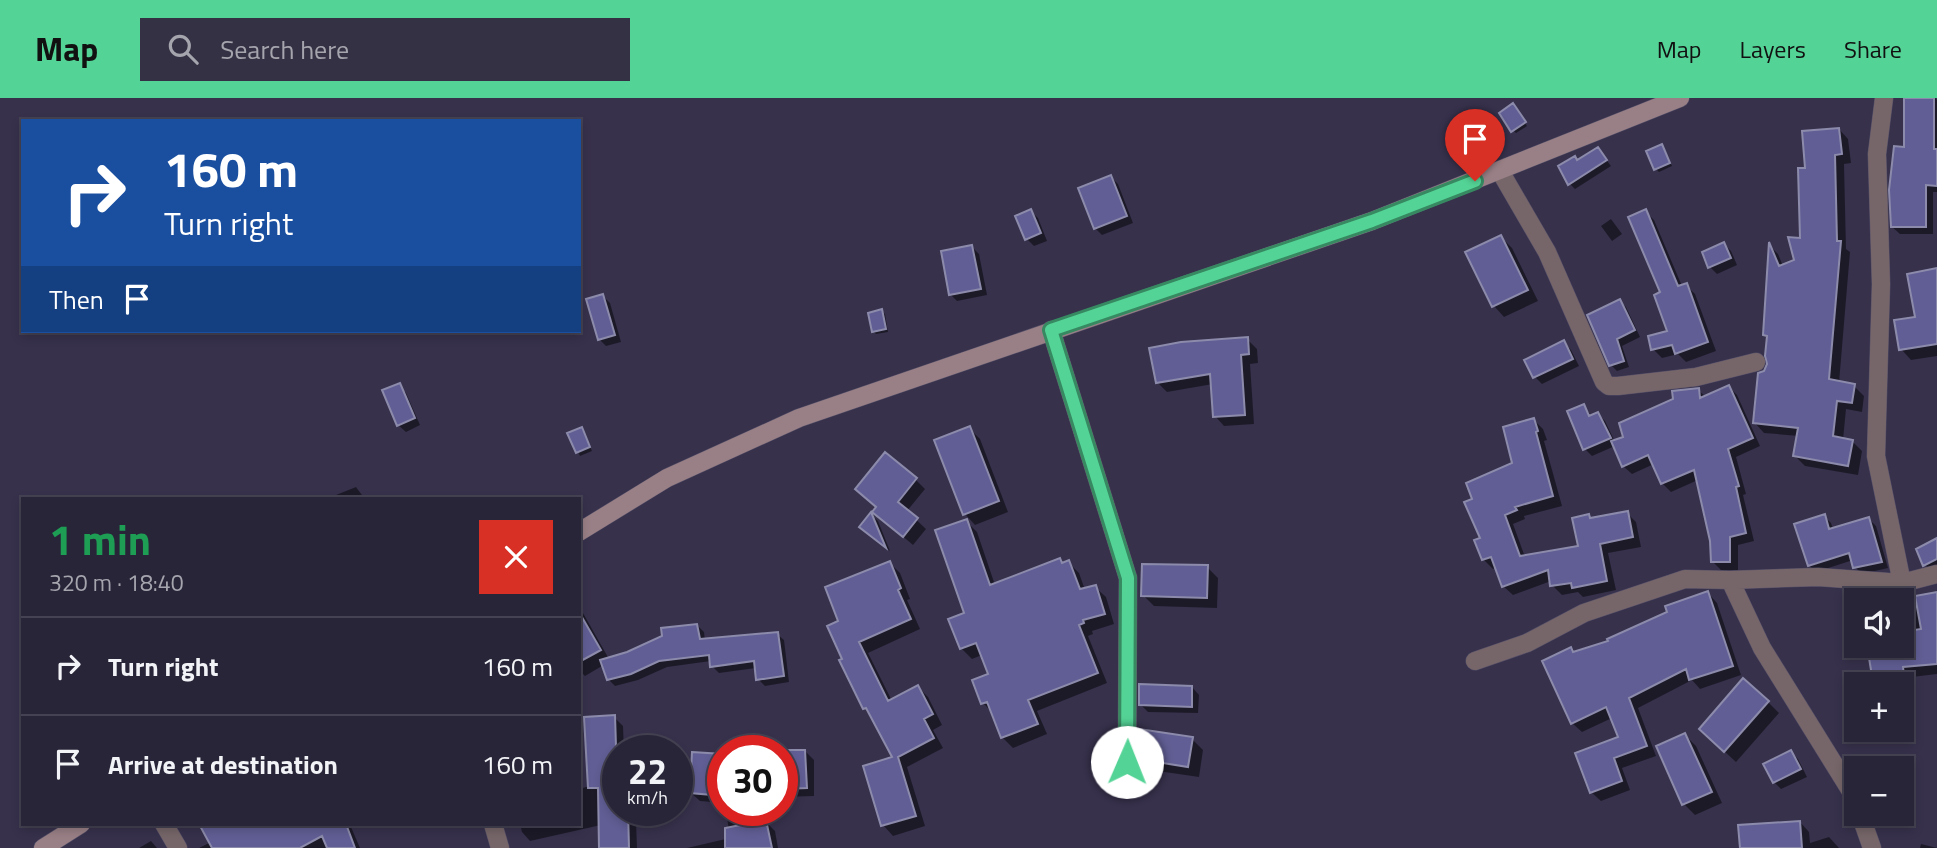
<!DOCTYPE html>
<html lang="en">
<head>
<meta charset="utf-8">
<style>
  body { margin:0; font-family:"Titillium Web",sans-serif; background:#353144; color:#f1f3f6; height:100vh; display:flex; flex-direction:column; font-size:26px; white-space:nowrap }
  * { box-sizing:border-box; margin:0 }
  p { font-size:23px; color:#a5a5ae }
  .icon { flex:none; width:38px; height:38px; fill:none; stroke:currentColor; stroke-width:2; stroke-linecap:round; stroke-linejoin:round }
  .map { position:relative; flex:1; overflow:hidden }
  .panel { position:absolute; left:21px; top:399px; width:560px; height:329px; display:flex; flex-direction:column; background:#292539; border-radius:0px; box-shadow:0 4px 10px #0003,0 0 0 2px #454253 }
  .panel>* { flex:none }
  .banner { position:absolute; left:21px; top:21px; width:560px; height:214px; border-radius:0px; box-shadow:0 4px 10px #0003,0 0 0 2px #454253; background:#1a4fa0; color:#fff; overflow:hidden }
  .tools { position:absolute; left:1844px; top:490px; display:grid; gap:14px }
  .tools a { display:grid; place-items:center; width:70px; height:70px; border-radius:0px; background:#292539; box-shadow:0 4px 10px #0003,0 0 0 2px #454253; font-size:35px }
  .speed { position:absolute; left:602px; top:637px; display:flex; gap:14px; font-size:35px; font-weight:700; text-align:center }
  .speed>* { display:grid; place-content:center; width:91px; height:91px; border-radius:50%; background:#292539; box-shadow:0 4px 10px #0003,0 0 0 2px #454253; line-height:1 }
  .speed small { font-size:18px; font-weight:400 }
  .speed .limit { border:10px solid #d22; background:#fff; color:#111 }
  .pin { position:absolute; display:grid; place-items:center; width:60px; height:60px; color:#fff; margin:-72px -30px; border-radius:50% 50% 50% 0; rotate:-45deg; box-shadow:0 0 7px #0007 }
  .pin .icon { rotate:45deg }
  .me { position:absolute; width:77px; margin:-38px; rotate:1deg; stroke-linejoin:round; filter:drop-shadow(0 0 5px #0008) }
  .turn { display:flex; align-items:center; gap:24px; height:147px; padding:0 28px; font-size:32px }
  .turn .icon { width:91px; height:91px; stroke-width:2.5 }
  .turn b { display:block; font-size:49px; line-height:60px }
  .then { display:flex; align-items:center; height:66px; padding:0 28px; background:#0003; gap:14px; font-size:26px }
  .round { display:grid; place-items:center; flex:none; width:74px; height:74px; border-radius:0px; background:#353144 }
  .overview { display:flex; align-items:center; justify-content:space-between; height:119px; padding:0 28px }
  h1 { font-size:42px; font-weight:700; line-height:52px; color:#1e9e55 }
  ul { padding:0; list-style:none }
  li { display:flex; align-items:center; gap:21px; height:98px; padding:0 28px; border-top:2px solid #454253 }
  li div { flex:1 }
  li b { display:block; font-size:26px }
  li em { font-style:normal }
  header { display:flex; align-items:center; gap:42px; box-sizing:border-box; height:98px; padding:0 35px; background:#54d396; color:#111 }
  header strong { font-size:33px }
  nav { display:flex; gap:38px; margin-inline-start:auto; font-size:24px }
  .search { width:490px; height:63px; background:#353144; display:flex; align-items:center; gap:18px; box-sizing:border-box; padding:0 24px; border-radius:0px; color:#a5a5ae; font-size:26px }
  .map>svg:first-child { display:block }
</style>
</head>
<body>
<header>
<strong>Map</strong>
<div class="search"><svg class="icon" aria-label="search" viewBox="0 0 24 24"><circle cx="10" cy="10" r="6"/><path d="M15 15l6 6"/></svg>Search here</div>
<nav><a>Map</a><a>Layers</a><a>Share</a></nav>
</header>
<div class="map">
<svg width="1937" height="750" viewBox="0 0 1937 750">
  <rect width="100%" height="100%" fill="#37314c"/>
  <path fill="#0007" d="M1906,0H1935L1937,2V94H1933V136H1900L1892,129L1906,51Z
    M1516,11L1527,28L1516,35L1513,32Z
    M1839,31L1848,41L1851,65L1844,66L1846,151L1850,154L1839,285L1854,288L1864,298L1862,314L1846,311L1843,342L1852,343L1862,353L1858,377L1805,368L1795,358L1799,338L1764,335L1755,325L1765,275L1769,267V240L1765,236L1770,148L1778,156L1783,168L1797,163L1802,142L1807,71Z
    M1662,48L1672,68L1659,74L1656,71Z
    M1598,51L1611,68L1575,91L1570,86Z
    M1111,79L1118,86L1133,125L1102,137L1095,130Z
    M1031,113L1038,120L1047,143L1034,148L1027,141L1017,119Z
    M1645,113L1654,122L1682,188L1686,187L1695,196L1716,253L1686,264L1678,256L1662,260L1653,251L1669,235Z
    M1611,121L1622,136L1612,143L1601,128Z
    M1501,139L1512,150L1538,203L1504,219L1494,208Z
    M1724,146L1731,153L1737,167L1717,176L1710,169Z
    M972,149L979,156L987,197L957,203L950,196Z
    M1937,172V258L1911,262L1901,251L1917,220Z
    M603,198L610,205L621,244L606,248L599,241Z
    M1620,203L1626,209L1640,239L1622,248L1629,269L1617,273L1611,267Z
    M882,213L885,216L888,234L876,236L873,233Z
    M1247,241L1257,251L1258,265L1250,266L1254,326L1224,328L1215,318L1213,286L1167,294L1158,285Z
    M1564,244L1571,252L1579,268L1542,286L1535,279L1527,262Z
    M399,287L406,295L420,327L406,334L398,327Z
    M1729,289L1737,297L1760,348L1736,359L1746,396L1743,397L1754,443L1738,447V472H1721L1712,463V442L1698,382L1671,394L1662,385L1654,366L1632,376L1623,368L1615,348L1592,358L1585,351L1584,308L1592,319L1598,316L1605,323L1615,344L1625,340L1698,292L1706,299Z
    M1534,322L1543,331L1547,342L1544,343L1562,408L1524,418L1525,421L1513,426L1525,459L1580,450L1589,418L1592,421L1627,415L1636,424L1641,449L1608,455L1616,492L1583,499L1578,494L1562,497L1552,487L1551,483L1513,497L1503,488L1497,469L1493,471L1483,461L1475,401L1514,366Z
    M969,330L980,341L1008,414L975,427L965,416Z
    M581,331L592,353L580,358L570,336Z
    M916,382L925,391L907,413L926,431L913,447L874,414Z
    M356,389L365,401H337L336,397Z
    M872,417L878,423L890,453L869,436Z
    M1824,418L1831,425L1833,431L1869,421L1876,428L1888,470L1862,476L1855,469L1853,462L1816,474L1809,467Z
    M966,423L977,434L995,487L1059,462L1063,466L1068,464L1079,475L1085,492L1095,489L1106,499L1114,526L1092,533L1093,536L1088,538L1107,585L1037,613L1047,636L1013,650L1002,639L993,615L983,605L990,577L982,557L972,561L961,550L966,516Z
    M1937,442V471L1932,474L1925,467Z
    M890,465L900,475L910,501L907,502L920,531L868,555L892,603L918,589L928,599L942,627L933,632L943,650L907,669L925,728L893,738L883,727L895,660L874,620L864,610L844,562L840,524Z
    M1207,469L1218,480L1217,510L1154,508L1143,497Z
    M1708,495L1717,505L1741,577L1700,591L1692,582L1638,610L1656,658L1622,670L1630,692L1601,703L1591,694L1620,640L1612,620L1582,634L1572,625L1571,551L1575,555L1610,544Z
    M1937,496V576L1912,579L1914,587L1902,589V586H1878L1874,583L1868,548H1902V506Z
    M579,508L609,561L697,527L704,534L705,543L777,536L784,542L789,584L765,588L758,581L756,570L719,575L712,568L711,563L667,569L638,582L615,588L608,581L602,568L585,578L579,572Z
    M1192,589L1199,597L1198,615L1148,614L1141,607Z
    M1768,604L1779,615L1736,664L1712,642Z
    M614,619L623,628L624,653H618V712L628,715L636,723L637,750H602L601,727L530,743L522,734L520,726H579V691L590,688Z
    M1685,637L1696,648L1722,705L1695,717L1684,706Z
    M1192,641L1203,652L1199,679L1151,672L1140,661Z
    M805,653L814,662V698L782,699V654Z
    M1791,654L1798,661L1807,679L1781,691L1774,684Z
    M723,657V705L700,703L691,695Z
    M726,712H760V725L766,724L775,733L778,750H687L730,740Z
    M1800,724L1809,734L1810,745L1829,739L1839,750H1741Z
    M201,726H356L351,729L360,750H199L211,744Z
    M151,743L157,750H139Z
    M1921,746L1937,750H1920Z"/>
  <path fill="#615e95" stroke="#8c8bab" stroke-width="2" d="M1904,0H1934V51H1937V88L1926,87V129H1891L1889,92L1894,48L1904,49Z
    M1513,5L1526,24L1511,34L1499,15Z
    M1839,30L1842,56L1835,57L1837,143H1841L1829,281L1855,286L1852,305L1837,303L1833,338L1853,342L1848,368L1793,358L1798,330L1753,325L1758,275L1764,273L1767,266L1765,258L1767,238L1763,237L1769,144L1779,168L1794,162L1788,139L1800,140L1798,70H1805L1802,33Z
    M1662,46L1670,65L1654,72L1646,53Z
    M1598,49L1607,62L1568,87L1558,68L1575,58L1577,62Z
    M1111,77L1127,118L1094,131L1078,90Z
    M1031,111L1041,135L1025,142L1015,118Z
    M1646,111L1678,188L1687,185L1708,244L1675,256L1672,247L1651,252L1648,238L1667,233L1654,197L1660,194L1628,119Z
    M1501,137L1528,192L1492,209L1465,154Z
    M1724,144L1731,160L1708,170L1702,154Z
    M972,147L981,191L949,197L941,153Z
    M1937,170V246L1899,252L1894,222L1915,219L1907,176Z
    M603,196L615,237L598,242L586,201Z
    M1620,201L1635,232L1617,241L1624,263L1609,268L1587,217Z
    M882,211L886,231L872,234L868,215Z
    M1248,239L1249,256L1241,257L1245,317L1213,319L1210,276L1156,285L1149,250L1181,244Z
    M1564,242L1573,261L1533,280L1524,262Z
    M400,285L415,320L397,328L382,292Z
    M1729,287L1753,340L1728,351L1739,388L1736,389L1746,435L1730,439V464H1711L1710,443L1694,372L1661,386L1648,357L1622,369L1611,343L1623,339L1619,325L1673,301L1672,293L1699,290L1700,300Z
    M1584,306L1589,318L1598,314L1611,340L1583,352L1567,313Z
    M1534,320L1538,333L1536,334L1553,398L1515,409L1517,412L1505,417L1520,458L1578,448L1572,420L1589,416L1590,420L1628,413L1633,439L1600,446L1607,483L1572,490L1571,485L1550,488L1548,472L1502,489L1491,459L1482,462L1474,442L1480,440L1464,404L1472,401L1466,385L1512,365L1503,329Z
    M970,328L999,403L963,417L934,342Z
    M582,329L590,349L576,355L567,335Z
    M885,354L917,380L898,404L918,420L903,439L872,414L876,409L855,391Z
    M871,414L886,450L859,429Z
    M1825,416L1829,431L1869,419L1882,464L1853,470L1849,455L1808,468L1794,426Z
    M967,421L990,487L1060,460L1062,465L1069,462L1080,491L1096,487L1105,516L1083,522L1084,525L1079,527L1098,575L1028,602L1038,626L1001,640L987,604L981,606L972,582L988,576L976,545L960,551L948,521L964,515L935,432Z
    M1937,440V461L1923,468L1916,451Z
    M890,463L901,490L898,492L911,521L859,544L888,603L918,587L933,616L924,621L934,640L898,659L916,718L881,728L863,668L892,659L866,610L863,611L839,562L842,561L827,528L838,523L825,489Z
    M1142,466L1208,467L1207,500L1141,498Z
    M1708,493L1733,568L1689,582L1686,571L1629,600L1647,648L1614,660L1622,683L1590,695L1575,655L1618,639L1606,609L1571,626L1542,563L1571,549L1573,554L1608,543L1607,541L1667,514L1665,508Z
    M1937,494V566L1903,569L1904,577L1873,584L1867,548H1915L1914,532L1921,531L1915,498Z
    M579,514L601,552L579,564Z
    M697,526L700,541L778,534L784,578L756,582L754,563L710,569L709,557L659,563L631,576L607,582L600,562L627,554L662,538L661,530Z
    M1743,580L1769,603L1724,654L1699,631Z
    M1139,586L1192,588V609L1139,607Z
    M615,617L618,712H628L629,750H599L598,690H588L584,619Z
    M1139,631L1193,639L1188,669L1138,661Z
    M1685,635L1712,694L1682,707L1656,648Z
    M782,652H805L807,690L782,691Z
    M1791,652L1801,671L1773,685L1763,666Z
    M692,654L723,656V698L690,695Z
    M766,722L772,750H725V730Z
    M1800,723L1802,750H1740L1738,727Z
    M199,726H346L355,750H327L322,738L300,750H212Z"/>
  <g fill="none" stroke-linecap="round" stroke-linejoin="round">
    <g stroke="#554f68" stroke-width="19">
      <path id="minor" d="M1884,0L1877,56L1881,186L1876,358L1902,485
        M1500,73L1547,154L1604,284L1609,288H1618L1696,279L1756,264
        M1051,232L1128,480L1127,664
        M1475,563L1527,545L1584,515L1685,481L1730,482
        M1857,708L1852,695L1762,550L1730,482L1818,479L1902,485L1937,476
        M1860,716L1872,750
        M164,726L178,750
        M493,726L500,750"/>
    </g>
    <g stroke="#554f68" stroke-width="19">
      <path id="secondary" d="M579,434L667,380L799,320L1372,123L1680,0
        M43,750L81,726"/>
    </g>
    <use href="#minor" stroke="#766669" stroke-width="18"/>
    <use href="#secondary" stroke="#998086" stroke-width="18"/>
  </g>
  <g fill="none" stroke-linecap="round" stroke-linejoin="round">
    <g stroke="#378962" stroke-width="18">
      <path id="route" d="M1127,664L1128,480L1051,232L1372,123L1475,83"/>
    </g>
    <use href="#route" stroke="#54d396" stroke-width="12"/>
  </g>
</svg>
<div class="tools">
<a><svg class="icon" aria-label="sound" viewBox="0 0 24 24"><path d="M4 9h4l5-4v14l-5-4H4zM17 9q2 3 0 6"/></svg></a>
<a>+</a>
<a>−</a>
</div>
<div class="speed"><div>22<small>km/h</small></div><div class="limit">30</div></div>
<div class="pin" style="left:1475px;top:83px;background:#d93025"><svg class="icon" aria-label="arrive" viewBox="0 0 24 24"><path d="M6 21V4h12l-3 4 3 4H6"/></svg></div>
<svg class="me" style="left:1127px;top:664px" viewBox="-20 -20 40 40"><circle r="19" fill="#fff"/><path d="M0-13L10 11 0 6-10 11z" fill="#54d396"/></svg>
<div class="banner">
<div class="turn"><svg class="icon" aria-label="right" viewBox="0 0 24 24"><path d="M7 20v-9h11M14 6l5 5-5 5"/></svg><div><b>160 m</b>Turn right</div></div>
<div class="then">Then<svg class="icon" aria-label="arrive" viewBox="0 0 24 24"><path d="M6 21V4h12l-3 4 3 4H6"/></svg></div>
</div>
<section class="panel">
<div class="overview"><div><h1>1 min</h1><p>320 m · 18:40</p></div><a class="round" style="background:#d93025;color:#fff"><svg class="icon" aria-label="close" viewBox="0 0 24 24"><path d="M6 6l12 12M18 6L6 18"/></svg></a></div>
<ul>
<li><svg class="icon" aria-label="right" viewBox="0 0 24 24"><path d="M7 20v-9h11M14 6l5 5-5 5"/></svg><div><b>Turn right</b></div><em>160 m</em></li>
<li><svg class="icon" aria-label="arrive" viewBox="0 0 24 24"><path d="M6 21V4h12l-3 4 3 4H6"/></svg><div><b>Arrive at destination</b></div><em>160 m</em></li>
</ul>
</section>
</div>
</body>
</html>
